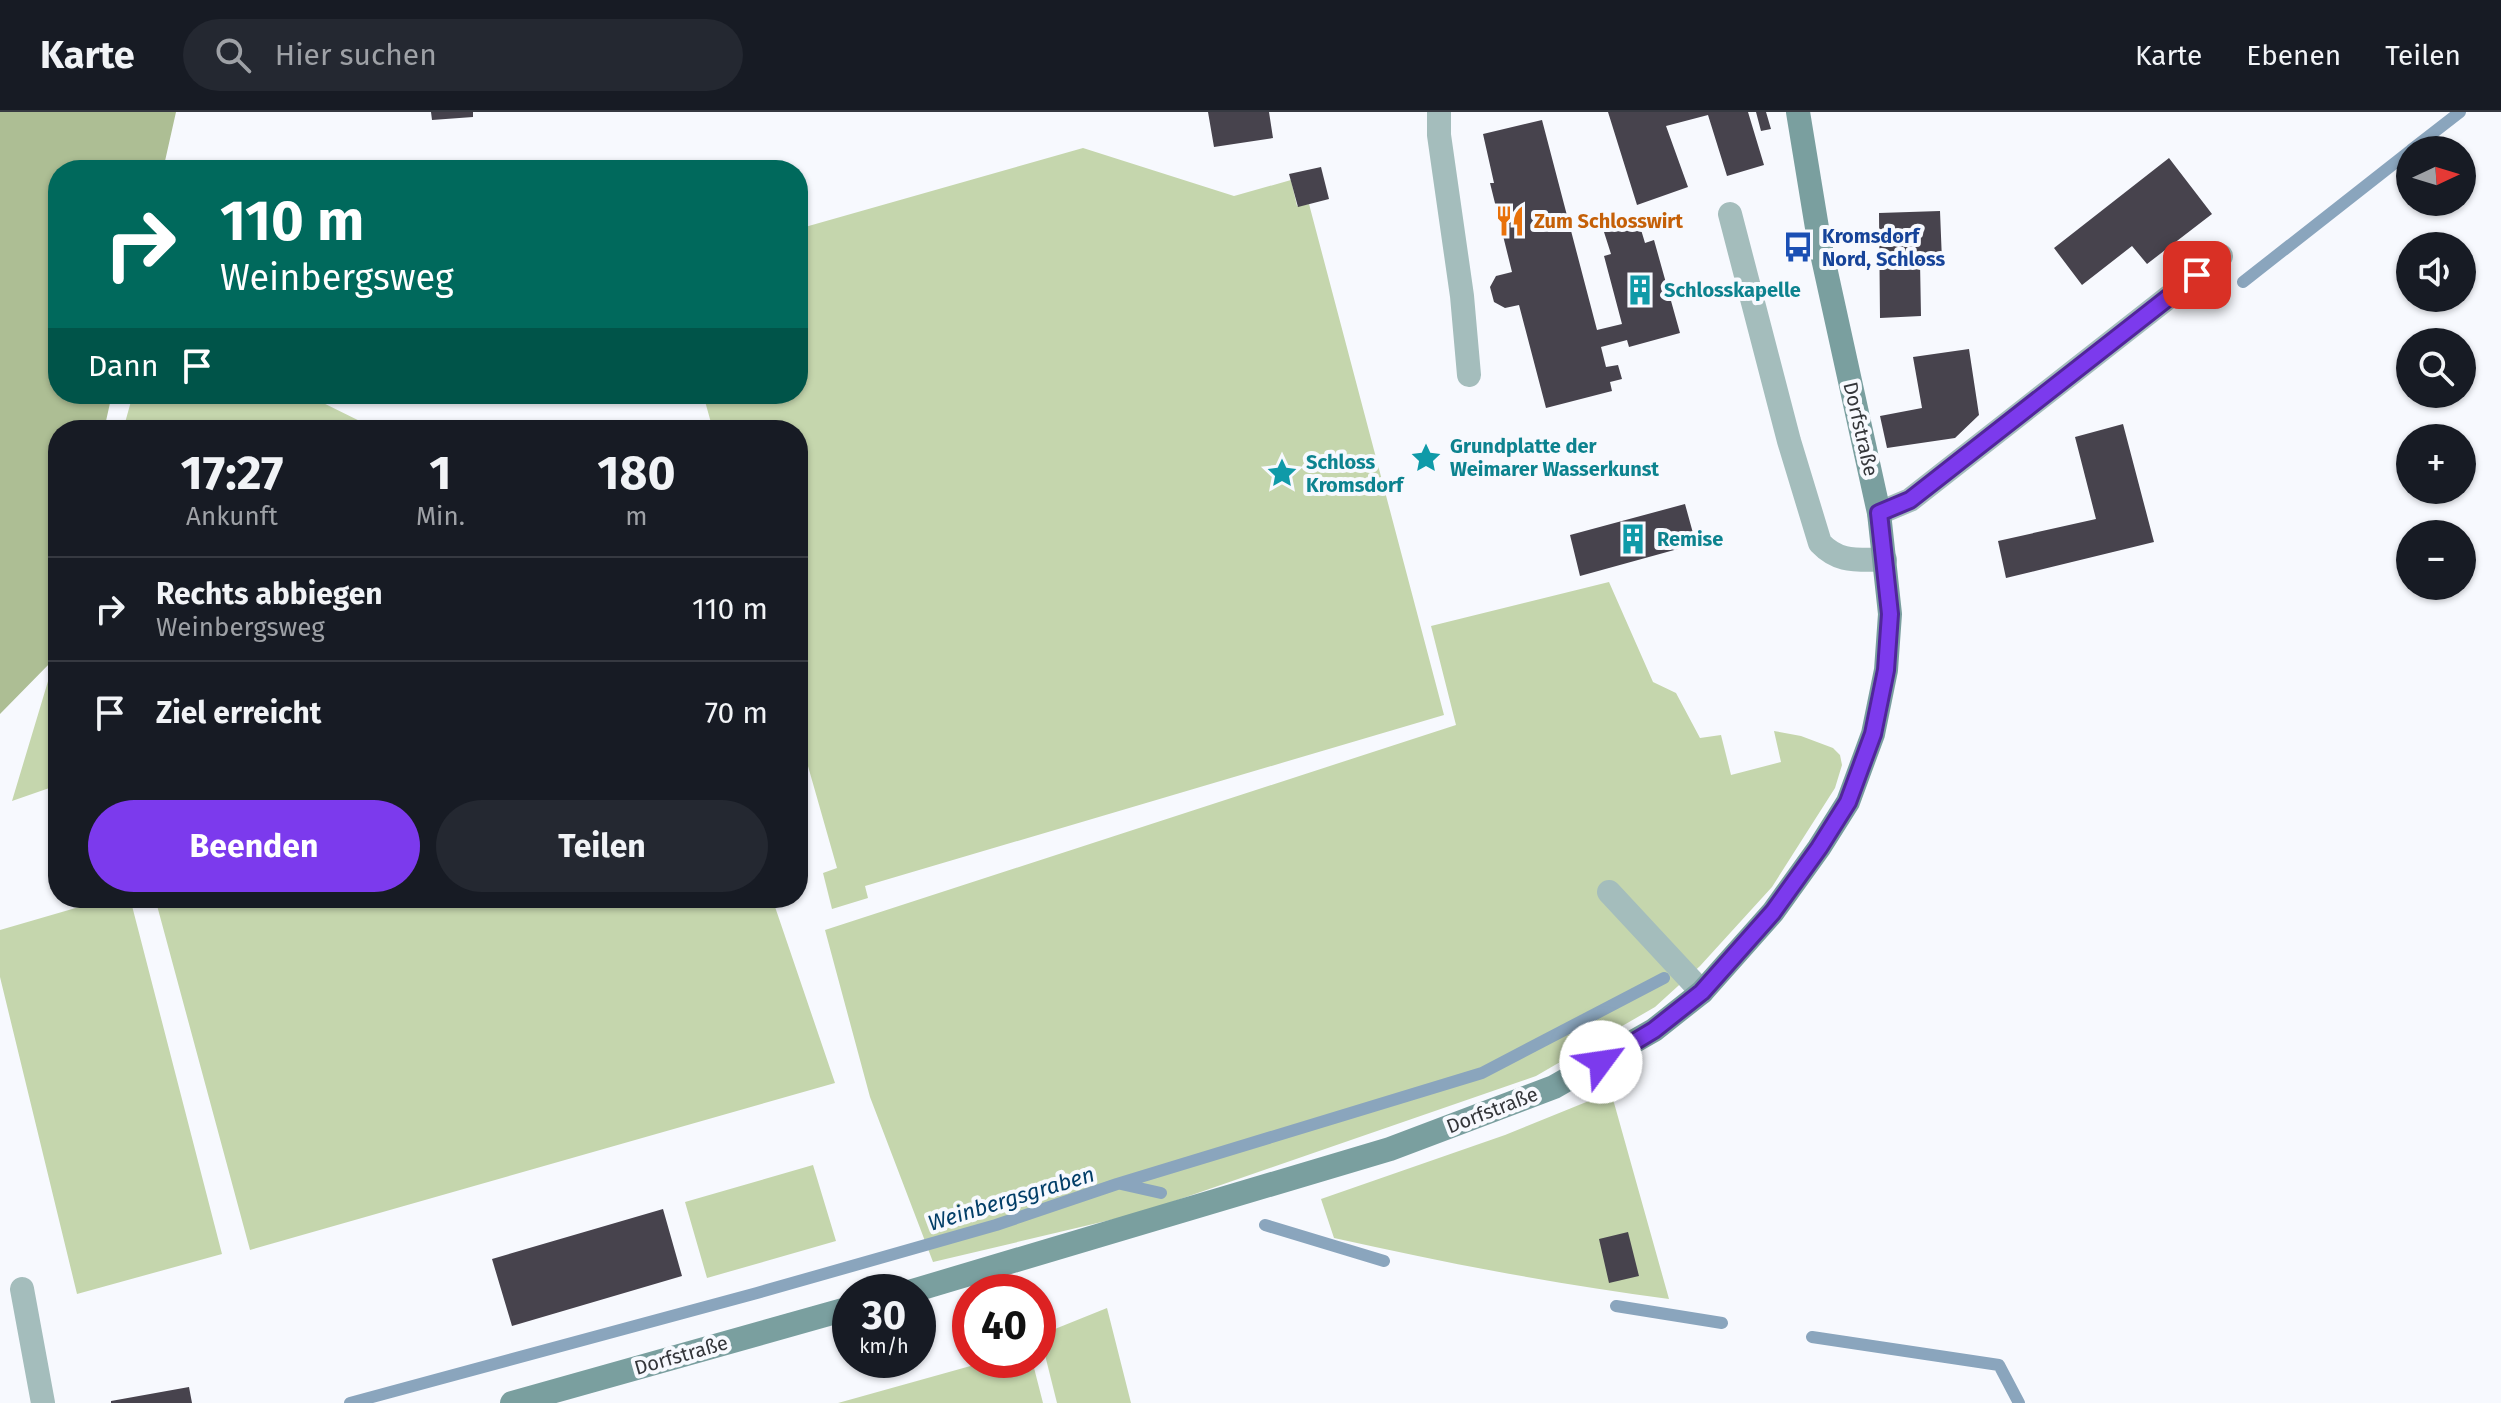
<!DOCTYPE html>
<html lang="de">
<head>
<meta charset="utf-8">
<style>
  body { margin:0; font-family:"Fira Sans",sans-serif; background:#242831; color:#f1f3f6; height:100vh; display:flex; flex-direction:column; font-size:30px; white-space:nowrap }
  * { box-sizing:border-box; margin:0 }
  p { font-size:26px; color:#9ea1a6 }
  .icon { flex:none; width:44px; height:44px; fill:none; stroke:currentColor; stroke-width:2; stroke-linecap:round; stroke-linejoin:round }
  .map { position:relative; flex:1; overflow:hidden }
  .panel { position:absolute; left:48px; top:308px; width:760px; height:488px; display:flex; flex-direction:column; background:#171b24; border-radius:32px; box-shadow:0 2px 6px #0004 }
  .panel>* { flex:none }
  .banner { position:absolute; left:48px; top:48px; width:760px; height:244px; border-radius:32px; box-shadow:0 2px 6px #0004; background:#00695c; color:#fff; overflow:hidden }
  .needle { width:52px; rotate:86deg }
  .fabs { position:absolute; left:2396px; top:24px; display:grid; gap:16px }
  .fabs a { display:grid; place-items:center; width:80px; height:80px; border-radius:50%; background:#171b24; box-shadow:0 2px 6px #0004; font-size:40px }
  .speed { position:absolute; left:832px; top:1162px; display:flex; gap:16px; font-size:40px; font-weight:700; text-align:center }
  .speed>* { display:grid; place-content:center; width:104px; height:104px; border-radius:50%; background:#171b24; box-shadow:0 2px 6px #0004; line-height:1 }
  .speed small { font-size:20px; font-weight:400 }
  .speed .limit { border:12px solid #d22; background:#fff; color:#111 }
  .pin { position:absolute; display:grid; place-items:center; width:68px; height:68px; color:#fff; margin:-34px; border-radius:16px; box-shadow:0 4px 12px #0006 }
  .me { position:absolute; width:88px; margin:-44px; rotate:59deg; stroke-linejoin:round; filter:drop-shadow(0 0 6px #0008) }
  .turn { display:flex; align-items:center; gap:28px; height:168px; padding:0 40px; font-size:36px }
  .turn .icon { width:104px; height:104px; stroke-width:2.5 }
  .turn b { display:block; font-size:56px; line-height:68px }
  .then { display:flex; align-items:center; height:76px; padding:0 40px; background:#0003; gap:16px; font-size:30px }
  .eta { display:flex; justify-content:space-evenly; align-items:center; height:136px; text-align:center }
  .eta b { font-size:48px; font-weight:700; line-height:56px }
  .action { display:flex; gap:16px; margin-top:auto; padding:16px 40px }
  .action a { flex:1; height:92px; border-radius:48px; background:#7c3aed; color:#fff; font-size:32px; font-weight:700; line-height:92px; text-align:center }
  .action a+a { background:#242831; color:#f1f3f6 }
  ul { padding:0; list-style:none }
  li { display:flex; align-items:center; gap:24px; height:104px; padding:0 40px; border-top:2px solid #363941 }
  li div { flex:1 }
  li b { display:block; font-size:30px }
  li em { font-style:normal }
  header { display:flex; align-items:center; gap:48px; box-sizing:border-box; height:112px; padding:0 40px; background:#171b24; border-bottom:2px solid #363941 }
  header strong { font-size:38px }
  nav { display:flex; gap:44px; margin-inline-start:auto; font-size:28px }
  .search { width:560px; height:72px; background:#242831; display:flex; align-items:center; gap:20px; box-sizing:border-box; padding:0 28px; border-radius:44px; color:#9ea1a6; font-size:30px }
  .map>svg:first-child { display:block }
</style>
</head>
<body>
<header>
<strong>Karte</strong>
<div class="search"><svg class="icon" aria-label="search" viewBox="0 0 24 24"><circle cx="10" cy="10" r="6"/><path d="M15 15l6 6"/></svg>Hier suchen</div>
<nav><a>Karte</a><a>Ebenen</a><a>Teilen</a></nav>
</header>
<div class="map">
<svg width="2501" height="1291" viewBox="0 0 2501 1291">
  <rect width="100%" height="100%" fill="#f7f9fe"/>
  <path fill="#c5d6ad" d="M1083,36L1234,84L1291,68L1297,94L1309,92L1444,603L865,774L868,786L832,797L823,761L837,756L798,619V318H713L703,282H798V117Z
    M133,282H305L378,318H123Z
    M1609,470L1653,570L1676,581L1700,626L1721,623L1731,663L1781,650L1774,619L1801,624L1833,636L1840,643L1842,653L1835,676L1772,775L1700,854L1655,895L1536,964L1140,1101L933,1150L870,985L825,818L1456,613L1431,514Z
    M58,536V673L12,689Z
    M110,786H130L222,1142L77,1182L0,865V818Z
    M155,786H772L835,971L250,1138Z
    M1611,980L1669,1187C1556,1172 1445,1151 1334,1126L1321,1087L1505,1023Z
    M813,1053L836,1129L707,1166L685,1090Z
    M1107,1196L1131,1291H1057L1040,1223Z
    M992,1248H1032L1043,1291H838Z"/>
  <path fill="#adbe94" d="M0,0H176L163,58H58V282H112L104,318H58V522L52,549L0,602Z"/>
  <g fill="none" stroke-linecap="round" stroke-linejoin="round">
    <path stroke="#8aa5bd" stroke-width="12" d="M2411,38L2460,0
      M2243,170L2410,39
      M1121,1072L1161,1081
      M1265,1113L1384,1149
      M1616,1194L1722,1211
      M1812,1225L1999,1253L2019,1291
      M350,1291L757,1181L996,1113L1117,1072L1482,961L1664,866"/>
  </g>
  <path fill="#47434d" d="M431,0H473V5L432,8Z
    M1208,0H1269L1273,26L1214,35Z
    M1608,0H1748L1764,53L1727,64L1708,3L1666,14L1688,75L1637,93Z
    M1756,0H1766L1771,17L1761,19Z
    M1542,8L1597,218L1622,212L1604,144L1611,142L1604,120L1639,111L1645,131L1654,128L1680,221L1629,235L1627,228L1601,235L1606,255L1618,253L1622,267L1610,270L1612,279L1546,296L1519,193L1505,196L1494,190L1490,175L1496,164L1512,160L1490,71H1494L1483,22Z
    M2169,46L2212,102L2147,152L2132,134L2082,173L2054,136Z
    M1321,55L1329,87L1298,95L1289,62Z
    M1940,99L1942,149L1920,150L1921,204L1880,206L1879,101Z
    M1969,237L1979,303L1955,326L1887,336L1880,304L1922,296L1913,245Z
    M2123,312L2154,430L2006,466L1998,429L2096,407L2075,325Z
    M1685,392L1696,432L1580,464L1570,423Z
    M663,1097L682,1164L512,1214L492,1147Z
    M1628,1120L1639,1164L1609,1171L1599,1127Z
    M189,1275L192,1291H111V1289Z"/>
  <g fill="none" stroke-linecap="round" stroke-linejoin="round">
    <path stroke="#a4bdbc" stroke-width="24" d="M1439,0V23L1462,184L1469,263
      M1730,102L1789,329L1820,431C1840,452 1859,447 1885,448
      M1609,780L1702,880
      M22,1177L43,1291"/>
    <path stroke="#a4bdbc" stroke-width="24" d="M1879,401L1910,388L2221,144"/>
    <path stroke="#7a9f9f" stroke-width="24" d="M909,1180L1390,1037L1554,975L1654,918L1702,880L1773,800L1819,736L1848,690L1873,622L1886,558L1890,502L1879,401L1819,128L1798,0
      M512,1291L850,1196"/>
  </g>
  <g fill="none" stroke-linecap="round" stroke-linejoin="round">
    <g stroke="#51269a" stroke-width="20">
      <path id="route" d="M1601,950L1654,918L1702,880L1773,800L1819,736L1848,690L1873,622L1886,558L1890,502L1879,401L1910,388L2197,163"/>
    </g>
    <use href="#route" stroke="#7c3aed" stroke-width="14"/>
  </g>
  <defs>
    <g id="restaurant-bare" transform="scale(2.4)"><path d="M-5-6h1v4h1v-4h1v4h1v-4h1v5L-1.5 .5V6h-2V.5L-5-1ZM5-6V6H3V1.5H1.5Q1.5-4 5-6Z" fill="#e8710a" stroke="#f7f9fe" stroke-width="2.5" paint-order="stroke"/></g>
    <g id="bus-bare" transform="scale(2.4)"><path d="M-5-6H5V4H4V6H2V4H-2V6H-4V4H-5ZM-3.5-4V0h7V-4ZM-3.5 1.2v1.5H-2V1.2ZM2 1.2v1.5H3.5V1.2Z" fill="#1a4fb4" stroke="#f7f9fe" stroke-width="2.5" paint-order="stroke"/></g>
    <g id="building-bare" transform="scale(2.4)"><path d="M-4-6H4V6H1V3H-1V6H-4ZM-2.5-4.3h1.7v1.8h-1.7ZM.8-4.3h1.7v1.8H.8ZM-2.5-1h1.7V.8h-1.7ZM.8-1h1.7V.8H.8Z" fill="#0f9aa8" stroke="#f7f9fe" stroke-width="2.5" paint-order="stroke"/></g>
    <g id="sight-bare" transform="scale(2.4)"><path d="M0-6L1.8-2.2L6-1.7L2.9 1.2L3.7 5.4L0 3.3L-3.7 5.4L-2.9 1.2L-6-1.7L-1.8-2.2Z" fill="#0f9aa8" stroke="#f7f9fe" stroke-width="2.5" paint-order="stroke"/></g>
  </defs>
  <g fill-rule="evenodd">
    <use href="#restaurant-bare" x="1510" y="109"/>
    <use href="#bus-bare" x="1798" y="135"/>
    <use href="#building-bare" x="1640" y="178"/>
    <use href="#sight-bare" x="1426" y="346"/>
    <use href="#sight-bare" x="1282" y="361"/>
    <use href="#building-bare" x="1633" y="427"/>
  </g>
  <g text-anchor="middle" stroke-width="8" stroke-linejoin="round" paint-order="stroke">
    <g font-size="20" font-weight="bold" fill="#c56008" stroke="#f7f9fe" text-anchor="start">
      <text x="1534" y="116">Zum Schlosswirt</text>
    </g>
    <g font-size="20" font-weight="bold" fill="#164399" stroke="#f7f9fe" text-anchor="start">
      <text x="1822" y="131">Kromsdorf<tspan x="1822" dy="23">Nord, Schloss</tspan></text>
    </g>
    <g font-size="20" font-weight="bold" fill="#0d838f" stroke="#f7f9fe" text-anchor="start">
      <text x="1664" y="185">Schlosskapelle</text>
      <text x="1450" y="341">Grundplatte der<tspan x="1450" dy="23">Weimarer Wasserkunst</tspan></text>
      <text x="1306" y="357">Schloss<tspan x="1306" dy="23">Kromsdorf</tspan></text>
      <text x="1657" y="434">Remise</text>
    </g>
    <g font-size="20" fill="#34363a" stroke="#f7f9fe">
      <text transform="translate(1861 317) rotate(77)" y="7">Dorfstraße</text>
      <text transform="translate(1492 998) rotate(-21)" y="7">Dorfstraße</text>
      <text transform="translate(681 1243) rotate(-16)" y="7">Dorfstraße</text>
    </g>
    <g font-size="22" font-style="italic" fill="#023e68" stroke="#f7f9fe">
      <text transform="translate(1011 1086) rotate(-17)" y="8">Weinbergsgraben</text>
    </g>
  </g>
</svg>
<div class="fabs">
<a><svg class="needle" viewBox="-14 -14 28 28"><path d="M0-13l5 13h-10z" fill="#e53935"/><path d="M0 13l5-13h-10z" fill="#9ea1a6"/></svg></a>
<a><svg class="icon" aria-label="sound" viewBox="0 0 24 24"><path d="M4 9h4l5-4v14l-5-4H4zM17 9q2 3 0 6"/></svg></a>
<a><svg class="icon" aria-label="search" viewBox="0 0 24 24"><circle cx="10" cy="10" r="6"/><path d="M15 15l6 6"/></svg></a>
<a>+</a>
<a>−</a>
</div>
<div class="speed"><div>30<small>km/h</small></div><div class="limit">40</div></div>
<div class="pin" style="left:2197px;top:163px;background:#d93025"><svg class="icon" aria-label="arrive" viewBox="0 0 24 24"><path d="M6 21V4h12l-3 4 3 4H6"/></svg></div>
<svg class="me" style="left:1601px;top:950px" viewBox="-20 -20 40 40"><circle r="19" fill="#fff"/><path d="M0-13L10 11 0 6-10 11z" fill="#7c3aed"/></svg>
<div class="banner">
<div class="turn"><svg class="icon" aria-label="right" viewBox="0 0 24 24"><path d="M7 20v-9h11M14 6l5 5-5 5"/></svg><div><b>110 m</b>Weinbergsweg</div></div>
<div class="then">Dann<svg class="icon" aria-label="arrive" viewBox="0 0 24 24"><path d="M6 21V4h12l-3 4 3 4H6"/></svg></div>
</div>
<section class="panel">
<div class="eta">
<div><b>17:27</b><p>Ankunft</p></div>
<div><b>1</b><p>Min.</p></div>
<div><b>180</b><p>m</p></div>
</div>
<ul>
<li><svg class="icon" aria-label="right" viewBox="0 0 24 24"><path d="M7 20v-9h11M14 6l5 5-5 5"/></svg><div><b>Rechts abbiegen</b><p>Weinbergsweg</p></div><em>110 m</em></li>
<li><svg class="icon" aria-label="arrive" viewBox="0 0 24 24"><path d="M6 21V4h12l-3 4 3 4H6"/></svg><div><b>Ziel erreicht</b></div><em>70 m</em></li>
</ul>
<div class="action"><a>Beenden</a><a>Teilen</a></div>
</section>
</div>
</body>
</html>
